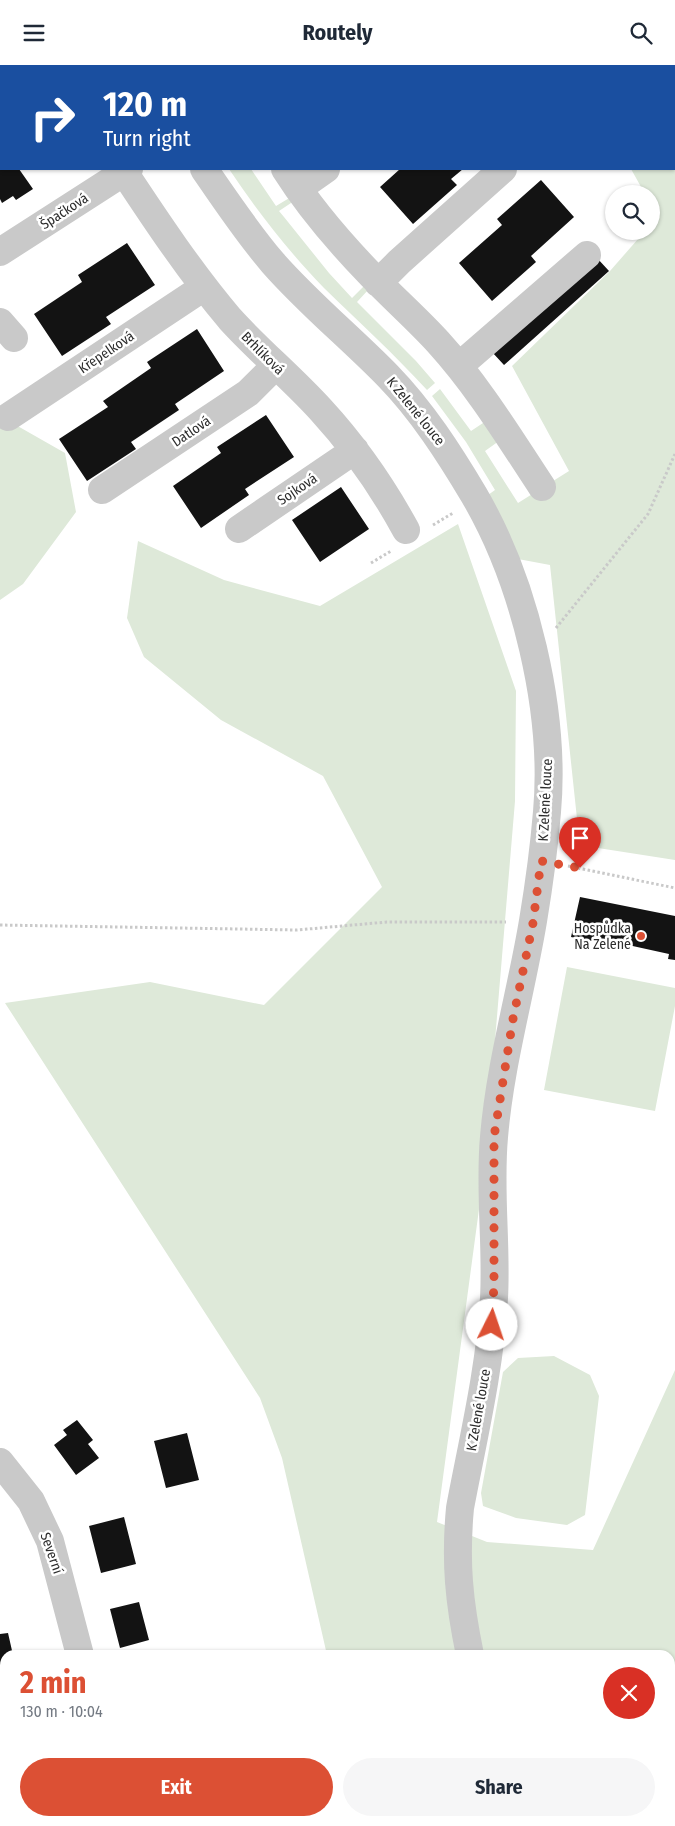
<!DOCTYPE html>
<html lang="en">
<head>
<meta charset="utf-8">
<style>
  body { margin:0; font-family:"Fira Sans Condensed",sans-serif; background:#f6f6f7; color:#1f2937; height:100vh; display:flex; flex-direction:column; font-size:19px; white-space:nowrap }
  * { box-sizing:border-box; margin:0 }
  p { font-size:16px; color:#747a83 }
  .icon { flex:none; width:28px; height:28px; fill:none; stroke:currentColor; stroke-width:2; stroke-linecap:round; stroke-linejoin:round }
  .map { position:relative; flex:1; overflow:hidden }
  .panel { position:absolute; left:0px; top:1585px; width:675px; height:176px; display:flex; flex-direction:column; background:#fff; border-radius:15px 15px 0 0; box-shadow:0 1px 4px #0004 }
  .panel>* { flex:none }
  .banner { position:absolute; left:0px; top:0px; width:675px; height:105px; box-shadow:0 1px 4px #0004; background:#1a4fa0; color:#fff; overflow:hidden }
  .controls { position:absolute; left:605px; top:120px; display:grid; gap:10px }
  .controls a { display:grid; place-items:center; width:55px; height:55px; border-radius:50%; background:#fff; box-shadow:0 1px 4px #0004; font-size:25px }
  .pin { position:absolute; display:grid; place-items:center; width:42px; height:42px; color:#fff; margin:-51px -21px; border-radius:50% 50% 50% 0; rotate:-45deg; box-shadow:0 0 5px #0007 }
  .pin .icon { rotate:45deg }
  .me { position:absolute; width:55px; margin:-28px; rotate:4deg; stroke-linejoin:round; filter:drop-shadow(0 0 4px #0008) }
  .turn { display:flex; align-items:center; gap:18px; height:105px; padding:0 20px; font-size:22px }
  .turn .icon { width:65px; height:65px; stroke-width:2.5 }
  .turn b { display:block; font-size:35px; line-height:42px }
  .round { display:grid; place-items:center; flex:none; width:52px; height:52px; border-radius:26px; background:#f6f6f7 }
  .headline { display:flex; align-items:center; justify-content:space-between; height:85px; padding:0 20px }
  h1 { font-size:30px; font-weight:700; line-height:38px; color:#dc5034 }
  .cta { display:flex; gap:10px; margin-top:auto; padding:10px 20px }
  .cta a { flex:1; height:58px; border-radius:30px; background:#dc5034; color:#fff; font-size:20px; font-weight:700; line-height:58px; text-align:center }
  .cta a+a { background:#f6f6f7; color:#1f2937 }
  header { display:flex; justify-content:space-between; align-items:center; height:65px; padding:0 20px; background:#fff; font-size:22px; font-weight:700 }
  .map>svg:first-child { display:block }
</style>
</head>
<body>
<header><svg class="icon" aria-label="menu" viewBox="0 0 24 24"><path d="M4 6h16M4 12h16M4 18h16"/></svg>Routely<svg class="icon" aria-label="search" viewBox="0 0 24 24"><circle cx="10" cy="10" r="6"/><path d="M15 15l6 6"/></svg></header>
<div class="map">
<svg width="675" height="1761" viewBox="0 0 675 1761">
  <rect width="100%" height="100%" fill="#fff"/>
  <path fill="#dee9d9" d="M573,0H675V795L598,783L578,763L550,500L518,494L488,430L495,425L466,377L432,331L440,324L471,366L486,356L499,376L485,386L518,438L569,406L512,301L610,206L645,166H651V159L658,152L651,140V129H645L631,104H674V1Z
    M229,104H251L276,141L291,132L294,136L279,146L284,152L329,208L352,233L365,220L369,224L357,237L416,296L435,318L427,325C394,289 359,257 324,223C289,187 257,146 229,104Z
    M0,351L65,388L76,447L23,519L0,535Z
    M458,459L516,626L515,736L484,1107L437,1457L487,1477L593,1485L675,1305V1761H365L364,1756H670V1590H327L282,1393L260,1333L5,938L150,917L264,940L382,822L323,711L221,655L144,592L127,553L138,476L224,515L320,541Z
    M567,902L675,923V941L655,1046L544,1025Z
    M554,1291L590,1310L599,1331L585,1450L567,1460L516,1453L483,1441L481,1428L503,1307L518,1293Z"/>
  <path fill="#131313" d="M0,104H19L33,124L16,135L13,131L2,138L0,134Z
    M400,104H463L451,114L457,120L413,159L380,122Z
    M541,115L574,152L531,191L536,197L492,236L459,198L502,160L497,154Z
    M127,178L155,220L106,252L111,259L62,291L34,249L82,217L78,210Z
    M597,193L609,206L504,300L492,287Z
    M197,264L224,306L175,339L179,345L131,377L136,384L87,416L59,374L108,342L103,336L151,303L147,297Z
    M266,350L294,392L245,424L249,430L201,463L173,421L221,388L217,382Z
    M341,422L369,464L320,497L292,455Z
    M580,832L675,851V895L668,894L669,889L619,878L618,881L571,872Z
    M77,1355L93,1375L88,1379L99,1393L76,1410L54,1380L67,1370L63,1365Z
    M187,1368L199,1415L166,1423L154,1376Z
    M124,1452L136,1499L101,1508L89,1461Z
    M139,1537L149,1575L120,1583L110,1544Z
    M8,1568L13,1590H5V1607L0,1608V1569Z
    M172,1756H211L212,1761H163V1759Z
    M223,1756H257L258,1761H224Z"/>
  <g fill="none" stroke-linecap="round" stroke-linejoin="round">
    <path stroke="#c9c9c9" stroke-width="3" stroke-dasharray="2.5 2.5" stroke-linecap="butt" d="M0,24L1,23
      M433,460L453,448
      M371,498L391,486
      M556,563L648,449L675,389
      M568,801L675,823
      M0,860L297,865L387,857H506"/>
    <path stroke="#c9c9c9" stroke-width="28" d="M135,0L136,1
      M222,0V1
      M246,1L248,0
      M440,1L441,0
      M204,104C226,136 248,169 273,198C309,239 351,273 388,311C422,346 449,388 474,430C525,517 556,646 547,747C544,783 539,820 533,856C521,928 500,999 494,1072C489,1126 497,1180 494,1233C490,1304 473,1374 460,1443C455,1497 459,1537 470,1590
      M285,104C309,142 340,178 371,210C393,233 417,254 438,277C478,321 509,372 542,422
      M124,107C157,157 191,208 230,254C259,286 292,313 321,345C355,382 382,421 406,465
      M299,123L326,104
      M0,187L129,104
      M378,218L399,197L503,104
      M0,257L14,273
      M459,301L587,190
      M8,352L204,222
      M102,425L248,328L275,301
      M239,464L355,385
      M0,1397L31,1436L50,1476L80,1590
      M122,1756L123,1761
      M519,1756L521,1761"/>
  </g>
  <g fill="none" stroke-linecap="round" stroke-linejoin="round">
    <path stroke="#dc5034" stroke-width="9" stroke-dasharray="0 16.2" d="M492,1260L494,1218V1072L513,954L533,858L541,796L580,803"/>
  </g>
  <circle fill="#dc5034" stroke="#fff" stroke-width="2" cx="641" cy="871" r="5"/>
  <g text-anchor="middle" stroke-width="5" stroke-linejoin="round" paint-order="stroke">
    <g font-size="14" fill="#2c2c2c" stroke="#fff">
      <text transform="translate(64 146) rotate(-33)" y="5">Špačková</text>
      <text transform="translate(106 287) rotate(-34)" y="5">Křepelková</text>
      <text transform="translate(263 288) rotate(45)" y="5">Brhlíková</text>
      <text transform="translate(416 346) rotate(51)" y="5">K Zelené louce</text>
      <text transform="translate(191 366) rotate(-34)" y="5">Datlová</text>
      <text transform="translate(297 424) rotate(-34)" y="5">Sojková</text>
      <text transform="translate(545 735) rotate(-87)" y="5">K Zelené louce</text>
      <text transform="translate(478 1345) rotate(-80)" y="5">K Zelené louce</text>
      <text transform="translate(52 1488) rotate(71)" y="5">Severní</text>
    </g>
    <g font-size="14" fill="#2c2c2c" stroke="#fff" text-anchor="end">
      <text x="631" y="868">Hospůdka<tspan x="631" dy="16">Na Zelené</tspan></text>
    </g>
  </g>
</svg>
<div class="controls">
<a><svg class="icon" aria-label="search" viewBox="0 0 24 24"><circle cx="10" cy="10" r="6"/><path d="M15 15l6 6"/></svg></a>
</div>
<div class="pin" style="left:580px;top:803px;background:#d93025"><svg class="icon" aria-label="arrive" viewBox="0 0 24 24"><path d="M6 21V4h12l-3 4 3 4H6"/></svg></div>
<svg class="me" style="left:492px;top:1260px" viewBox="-20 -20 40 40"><circle r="19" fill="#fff"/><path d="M0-13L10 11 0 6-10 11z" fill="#dc5034"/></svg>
<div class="banner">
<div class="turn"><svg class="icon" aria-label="right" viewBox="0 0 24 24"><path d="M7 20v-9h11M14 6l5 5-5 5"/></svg><div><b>120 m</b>Turn right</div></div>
</div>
<section class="panel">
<div class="headline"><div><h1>2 min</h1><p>130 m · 10:04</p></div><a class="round" style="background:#d93025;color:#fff"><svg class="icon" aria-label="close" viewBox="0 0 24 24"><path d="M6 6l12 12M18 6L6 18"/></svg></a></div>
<div class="cta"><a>Exit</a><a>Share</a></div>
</section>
</div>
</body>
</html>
